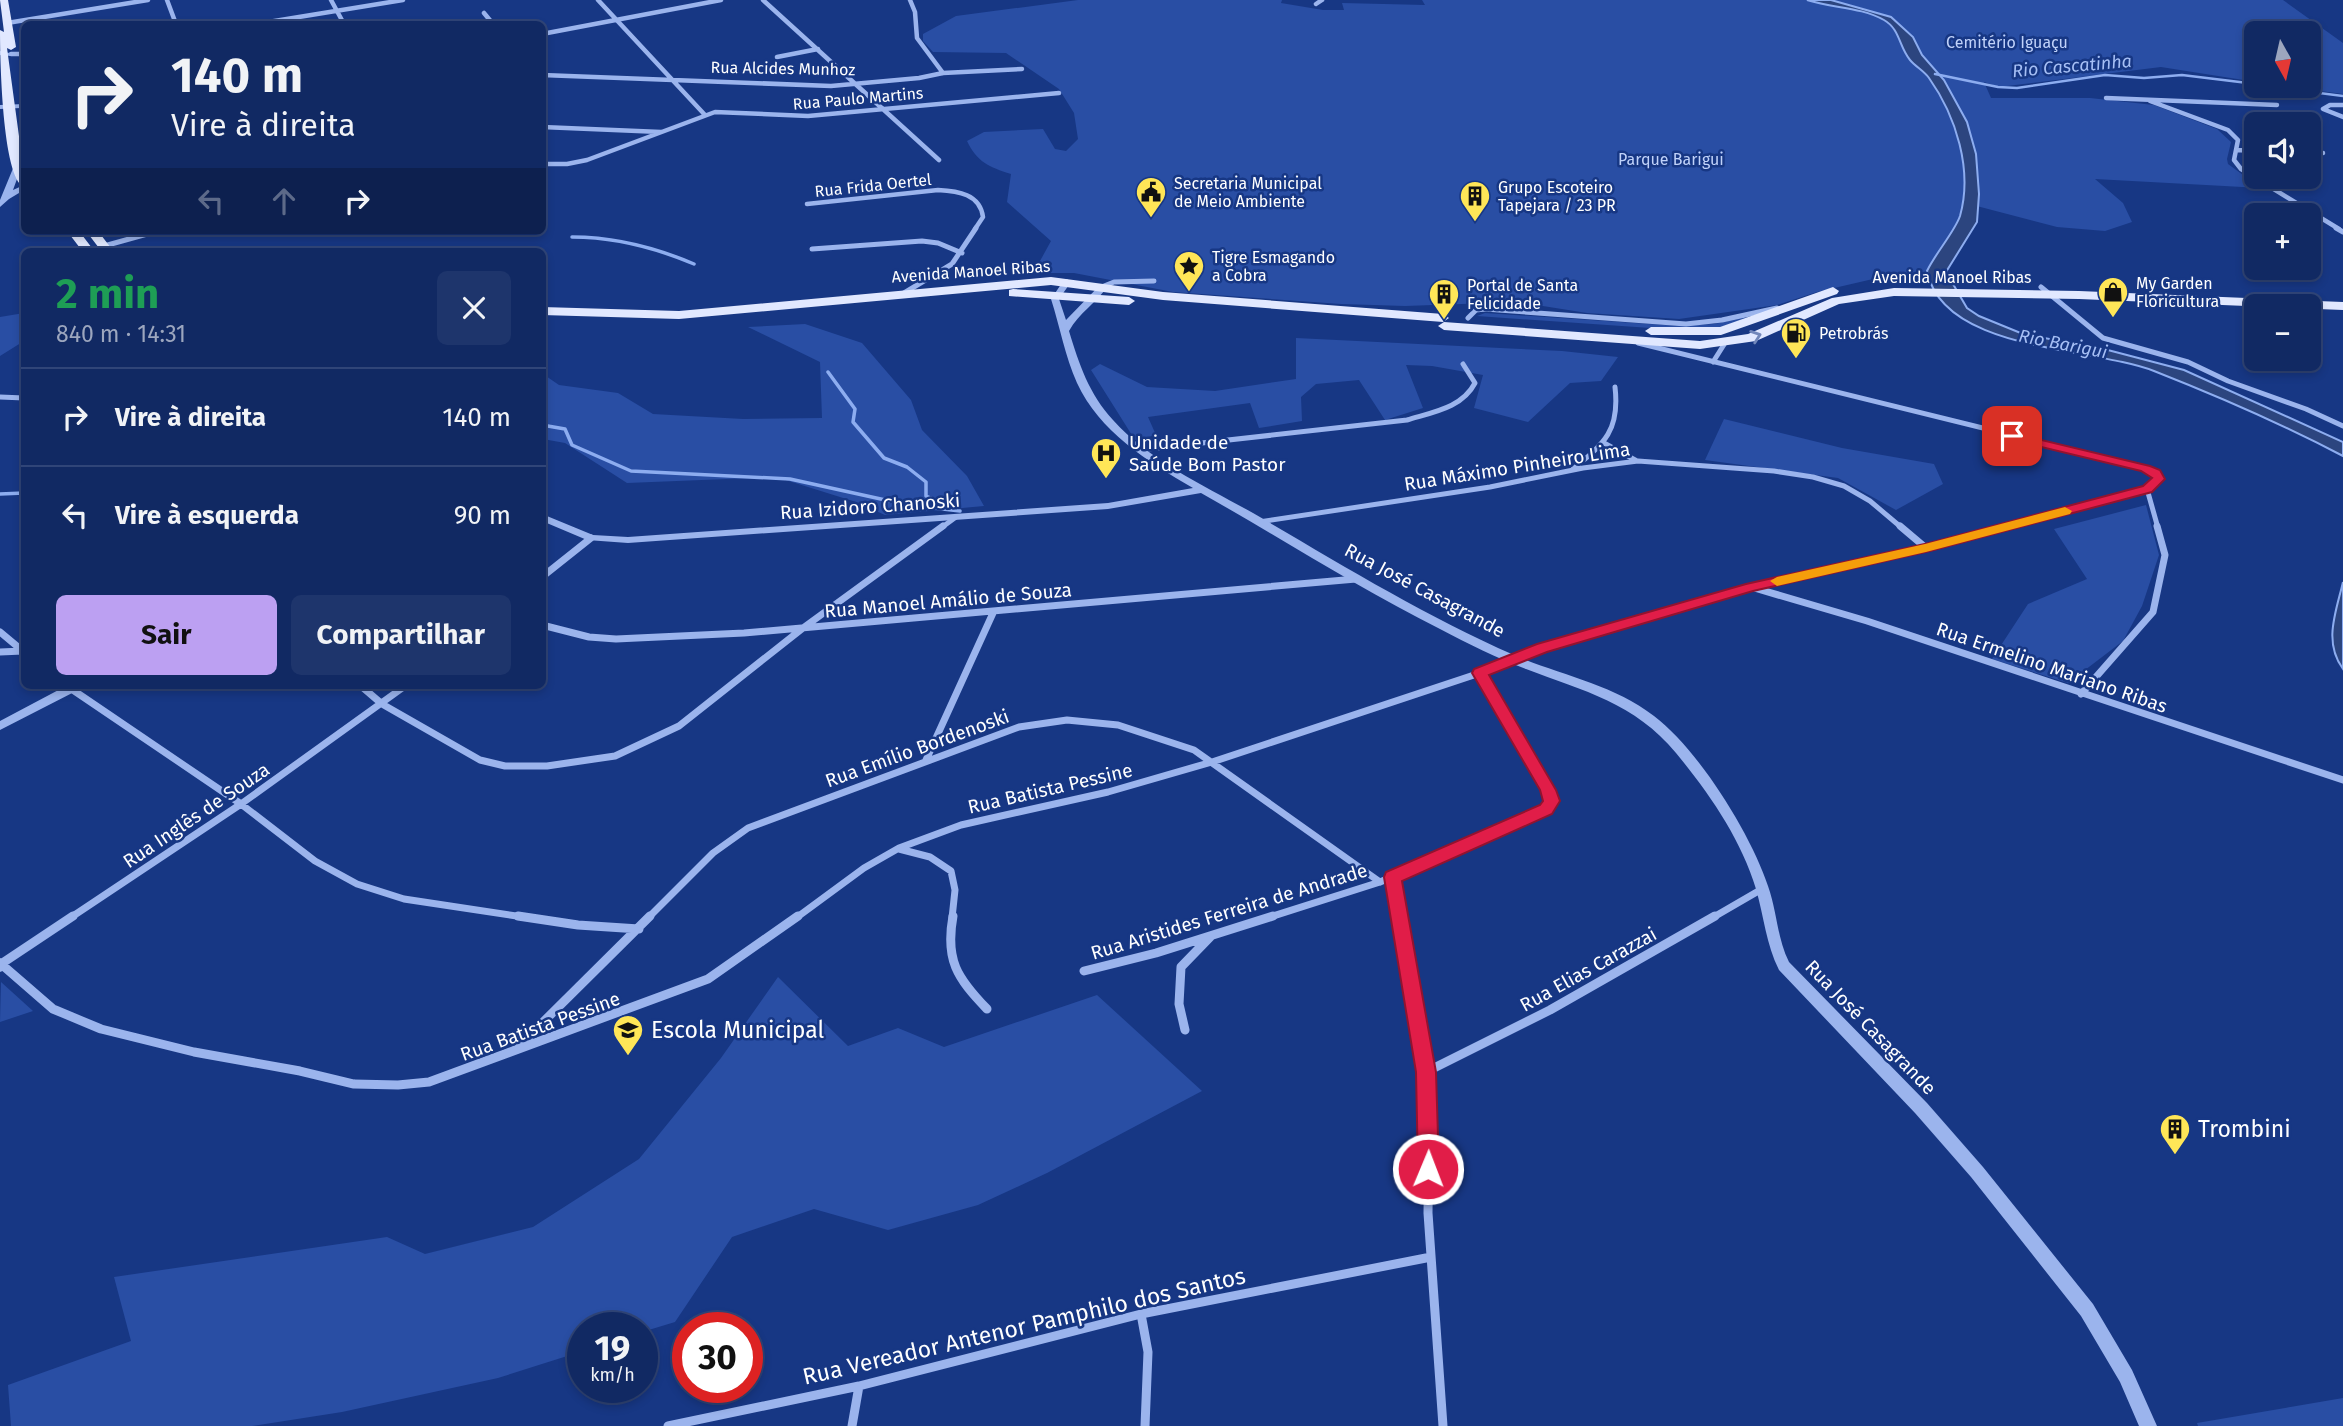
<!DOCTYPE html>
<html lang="pt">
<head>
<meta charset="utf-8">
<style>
  body { margin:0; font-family:"Fira Sans",sans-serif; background:#1e356c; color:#f1f3f6; height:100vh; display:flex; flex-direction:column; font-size:26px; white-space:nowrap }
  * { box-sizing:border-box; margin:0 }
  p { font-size:23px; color:#9ca6be }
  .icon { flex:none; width:38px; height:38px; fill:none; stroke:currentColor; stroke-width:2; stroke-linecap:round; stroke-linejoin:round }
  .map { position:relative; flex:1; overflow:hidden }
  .panel { position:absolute; left:21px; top:248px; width:525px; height:441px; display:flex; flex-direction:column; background:#112963; border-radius:10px; box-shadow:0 4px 10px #0003,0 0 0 2px #304578 }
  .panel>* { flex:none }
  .top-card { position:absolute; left:21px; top:21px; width:525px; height:214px; border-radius:10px; box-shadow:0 4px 10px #0003,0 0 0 2px #304578; background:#112963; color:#f1f3f6; overflow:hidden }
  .needle { width:46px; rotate:172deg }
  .buttons { position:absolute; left:2244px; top:21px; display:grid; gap:14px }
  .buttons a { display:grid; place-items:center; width:77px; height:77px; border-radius:10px; background:#112963; box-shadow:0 4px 10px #0003,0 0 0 2px #304578; font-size:35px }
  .speed { position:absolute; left:567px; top:1312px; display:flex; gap:14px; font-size:35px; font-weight:700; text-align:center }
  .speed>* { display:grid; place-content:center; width:91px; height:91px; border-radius:50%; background:#112963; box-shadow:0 4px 10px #0003,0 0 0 2px #304578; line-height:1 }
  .speed small { font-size:18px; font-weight:400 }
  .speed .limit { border:10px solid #d22; background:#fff; color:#111 }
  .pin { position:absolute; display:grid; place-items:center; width:60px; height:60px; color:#fff; margin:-30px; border-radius:14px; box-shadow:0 4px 10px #0006 }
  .me { position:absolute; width:77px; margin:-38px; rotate:1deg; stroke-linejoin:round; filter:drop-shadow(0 0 5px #0008) }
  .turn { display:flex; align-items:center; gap:24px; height:147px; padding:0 35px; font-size:32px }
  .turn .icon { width:91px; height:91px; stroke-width:2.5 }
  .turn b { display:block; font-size:49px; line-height:60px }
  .lanes { display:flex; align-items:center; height:66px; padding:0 35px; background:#0003; justify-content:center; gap:35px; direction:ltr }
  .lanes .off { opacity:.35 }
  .round { display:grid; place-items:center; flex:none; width:74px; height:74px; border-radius:10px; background:#1e356c }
  .head { display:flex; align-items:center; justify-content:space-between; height:119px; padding:0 35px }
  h1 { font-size:42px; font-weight:700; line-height:52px; color:#1e9e55 }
  .action { display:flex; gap:14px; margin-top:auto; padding:14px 35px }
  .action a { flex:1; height:80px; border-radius:10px; background:#bca0f2; color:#111; font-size:28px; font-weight:700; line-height:80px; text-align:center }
  .action a+a { background:#1e356c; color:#f1f3f6 }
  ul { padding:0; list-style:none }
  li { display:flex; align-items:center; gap:21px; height:98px; padding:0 35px; border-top:2px solid #304578 }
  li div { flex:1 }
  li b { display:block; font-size:26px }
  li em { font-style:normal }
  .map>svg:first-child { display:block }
</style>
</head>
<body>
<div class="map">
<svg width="2343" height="1426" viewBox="0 0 2343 1426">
  <rect width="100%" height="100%" fill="#173784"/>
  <path fill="#294ea4" d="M1078,0H1282L1281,3L1323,10H1344L1342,3L1425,5L1422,0H2283L2343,43V94L2283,86H2308V33H2256V82L2161,67L1999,87L1984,82L1991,98H2090L2154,105L2217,129L2231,142L2227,159L2228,164L2261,188L2095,179L2123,203L2132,222L2105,231L2057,227L1969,204L1938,277L1873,279L1817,292L1777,305L1679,319L1587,313L1518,302L1405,306L1341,304L1173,292L1074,273H1041L1040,261L1051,241L1007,202L1011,174C989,167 977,162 967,141L984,132L1043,129L1055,149L1066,151L1078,139L1074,113L1059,89L1006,53L933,52L923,41V34L956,16Z
    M24,313V341L0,356V317Z
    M1485,313L1679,326L1714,324L1753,316L1721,327L1665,329L1477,316Z
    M805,324L862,343L911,400L922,430L967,476L984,506L885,515L856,502L776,477L627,483L565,443L543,439V374L559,385L618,393L653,414L743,419L822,418L820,362L748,327Z
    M1296,338L1562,351L1618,357L1601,381L1570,383L1528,422L1474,408L1483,375L1432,366L1406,365L1423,408L1385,420L1359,380L1316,384L1301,397L1302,421L1259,428L1250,403L1148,417L1156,435L1135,440L1091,370L1100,364L1147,387L1215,391L1296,379Z
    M1724,419L1842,448L1934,464L1943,484L1896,510L1838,478L1705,460Z
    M2146,505L2159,555L2142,606L2123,641L2068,683L1992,659L2028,604L2087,579L2054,529Z
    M778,977L848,1046L898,1028L944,1047L1097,995L1202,1091L1047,1173L978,1205L888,1230L814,1209L732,1237L675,1322L642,1332V1328H583V1351L498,1378L342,1412L252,1426H11L8,1385L131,1341L114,1277L387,1237L425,1254L533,1227L639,1159L721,1058Z
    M1,982L33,1011L0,1022Z
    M2343,1398V1426H2198L2197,1423Z"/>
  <path fill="#2c457f" stroke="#8dadf0" stroke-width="2" d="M1807,0H1831L1891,17L1913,37L1922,55L1944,80L1967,122L1976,154L1979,194L1977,222L1946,272L1967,308L1979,316L2023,334L2104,349L2184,370L2343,442V456C2284,425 2215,395 2154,371C2093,347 1943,352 1927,271C1935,254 1955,231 1960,216C1973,170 1956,116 1929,78C1924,71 1916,67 1910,60C1899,47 1900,29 1884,20C1861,7 1832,8 1807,0Z
    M2343,582V669C2323,642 2336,612 2343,582Z"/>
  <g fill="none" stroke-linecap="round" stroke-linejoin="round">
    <path stroke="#8dadf0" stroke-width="2.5" d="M1935,74L1998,87L2017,88L2105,75L2144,78L2182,75L2256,84
      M2264,86L2343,96"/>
    <path stroke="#8dadf0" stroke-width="3.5" d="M572,237C615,237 654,247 694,264
      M828,372L855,409L853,422L884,458L907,467L926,482V496L956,509
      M542,425L565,429L572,445L631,471L790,479L908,505L960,511
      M0,494L24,493"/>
    <path stroke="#9bb4ed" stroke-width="4.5" d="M167,0L176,24
      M331,0L344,24
      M598,0L705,115
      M763,0L939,160
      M910,0L915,12L917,38L943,73
      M1316,4L1322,0
      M484,13L493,24
      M7,23L148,0
      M256,24L403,0
      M542,34L721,0
      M11,54H24
      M777,57L818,49
      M542,75L831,86L919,78L943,73L1022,69
      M2106,98L2277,105
      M2150,101L2228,130L2238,140L2234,160L2241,169L2339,229
      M2343,105H2330L2323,109L2343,117
      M542,127L661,132
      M2236,150L2256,151
      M2308,152L2323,153
      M542,164H567L587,160L715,112L808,116L1059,93
      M807,204L938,190C958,191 980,194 983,217L975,229"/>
    <path stroke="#9bb4ed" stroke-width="5" d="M2336,228L2343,232
      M104,246L158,231
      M812,249L922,241L938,243L962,253
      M1104,286L1114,282L1154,281
      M2041,287L2103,338L2188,362L2228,381L2306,409L2343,426
      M904,293L952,264L976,228
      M1468,318L1476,310L1485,309L1686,324L1722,320L1777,308
      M1638,343L2145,468L2156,473L2159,479L2147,489
      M1713,362L1725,343
      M0,397L24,398
      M1604,443L1637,461
      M1139,450L1407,420C1433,412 1462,408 1475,383L1463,364
      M1573,469C1605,443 1620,430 1615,387
      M1259,522L1490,487L1583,468L1638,461L1774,471L1813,477L1844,486L1870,501L1902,528
      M941,528L956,517
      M2001,528L2147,489L2158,528"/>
    <path stroke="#9bb4ed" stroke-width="7" d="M1900,526L1926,548
      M542,577L591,538
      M1751,587L1867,621L2343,780
      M542,625L589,637L616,639L744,633L1356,579
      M0,632L24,652
      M0,652L23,651
      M67,686L241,804L315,861L357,884L404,899L530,918
      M361,686L382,704L480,760L505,766H547L615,756L679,726L803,628L943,526
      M2081,694L2153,612L2165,555L2157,526
      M926,760L993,613
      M899,849L930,857L951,871L955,890L952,918
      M1393,877L1400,918
      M70,918L241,804L405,686
      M648,918L713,853L748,828L1019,727L1067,720L1118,725L1194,750L1380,882
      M796,918L864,868L899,848L961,825L1108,792L1212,762L1480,673L1542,648L1751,587L1926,548L2008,526
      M1267,918L1380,882L1547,810L1551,801L1548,790L1480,673
      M1712,918L1762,889"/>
    <path stroke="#9bb4ed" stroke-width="9" d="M73,916L1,964L53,1009L101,1029L194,1052L300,1071L354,1084L398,1085L429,1082L708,979L798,916
      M518,916L578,925L639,929
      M953,916C945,960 957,978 987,1009
      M1400,916L1426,1072L1429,1124L1428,1213L1443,1426
      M1084,971L1156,953L1273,916
      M1185,1030L1179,1004L1181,967L1211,936
      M516,1049L650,916
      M1426,1072L1550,1010L1715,916
      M1141,1314L1148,1352L1145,1426
      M668,1426L859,1386L1141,1314L1431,1257
      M852,1426L859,1386"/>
    <path fill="#9bb4ed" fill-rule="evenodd" d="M0,51L14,54L11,56L0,55Z
      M24,104V106L21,108L0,109V105Z
      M14,166L21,168L13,190L24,185V190L9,199L0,207V200Z
      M1067,279L1071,282L1059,299L1066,320L1101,284L1108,286C1096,303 1079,313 1069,331C1079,364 1089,394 1113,420C1151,462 1205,486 1253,513C1339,563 1423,615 1514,655C1560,675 1613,684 1654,716C1698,749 1751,834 1768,886C1777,911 1777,938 1789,962L1927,1103L1983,1167L2093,1304L2132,1370L2157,1426H2139L2120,1382L2081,1316L1971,1177L1915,1113L1779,970C1766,944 1764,917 1756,889C1741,839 1709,793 1676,753C1635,703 1584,691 1526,669C1497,658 1468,644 1440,629C1358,588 1281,538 1201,493L1108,509L628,543L587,540L542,521V514L593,535L628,537L1108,503L1193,488C1148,462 1099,431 1077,383C1065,356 1060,327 1051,299L1064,280Z
      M66,686H82L80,689L0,730V721Z
      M0,958L5,960L7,966L5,970L0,972Z"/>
    <path fill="#e1e8ff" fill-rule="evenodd" d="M0,0H8L16,47L11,50L7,48L24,173V187C2,178 0,56 0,30L4,32Z
      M67,231H79L95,252H83Z
      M86,231H98L114,252H102Z
      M1051,277L1163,292L1443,314L1449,318L1443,322L1163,300L1051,285L679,319L542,315V307L679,311Z
      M1833,287L1839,291L1837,294L1721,335H1651L1645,331L1651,327H1720Z
      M1894,288L2079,291L2343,302V310L2079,299L1894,296L1839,304L1756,341L1700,349L1444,330L1438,326L1444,322L1700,341L1748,334L1832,298Z
      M1013,289L1129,297L1135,301L1129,305L1009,296V290Z"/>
  </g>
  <defs><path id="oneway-chevron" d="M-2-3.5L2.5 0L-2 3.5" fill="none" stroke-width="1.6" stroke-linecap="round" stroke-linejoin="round" transform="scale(1.75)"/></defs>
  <use stroke="#7287bb" href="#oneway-chevron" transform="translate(1756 336) rotate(-19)"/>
  <path fill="#e11d48" stroke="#92132f" stroke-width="2" d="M2012,433L2150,466L2160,470L2165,479L2152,492L1930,551L1753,591L1547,652L1489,675L1556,790L1560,801L1552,814L1402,881L1436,1072L1439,1169L1436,1175L1428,1178L1421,1175L1418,1169L1416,1072L1384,877L1386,872L1540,805L1543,801L1540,790L1472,673L1474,669L1537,644L1746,584L1929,543L2143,486L2152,478L2141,471L2008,439L2006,436Z"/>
  <path fill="#f59e0b" d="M2065,507L2072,511L2070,514L1926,552L1777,586L1770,581L1777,577L1925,544Z"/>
  <defs>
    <g id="civic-pin" transform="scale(1.575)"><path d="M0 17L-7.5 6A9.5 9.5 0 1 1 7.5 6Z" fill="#ffe657" stroke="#173784"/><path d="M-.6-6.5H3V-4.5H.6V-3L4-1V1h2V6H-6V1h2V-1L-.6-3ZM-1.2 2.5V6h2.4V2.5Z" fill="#111"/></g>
    <g id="building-pin" transform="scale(1.575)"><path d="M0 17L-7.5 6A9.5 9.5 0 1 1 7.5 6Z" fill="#ffe657" stroke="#173784"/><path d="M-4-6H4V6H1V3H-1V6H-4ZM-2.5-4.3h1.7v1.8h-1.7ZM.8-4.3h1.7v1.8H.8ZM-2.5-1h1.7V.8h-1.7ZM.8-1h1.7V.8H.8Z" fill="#111"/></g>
    <g id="sight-pin" transform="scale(1.575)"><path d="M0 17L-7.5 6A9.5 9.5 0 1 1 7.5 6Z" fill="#ffe657" stroke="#173784"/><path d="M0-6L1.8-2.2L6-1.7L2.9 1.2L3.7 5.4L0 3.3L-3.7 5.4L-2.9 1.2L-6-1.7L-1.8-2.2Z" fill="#111"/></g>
    <g id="shop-pin" transform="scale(1.575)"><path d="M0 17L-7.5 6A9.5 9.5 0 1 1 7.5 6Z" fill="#ffe657" stroke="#173784"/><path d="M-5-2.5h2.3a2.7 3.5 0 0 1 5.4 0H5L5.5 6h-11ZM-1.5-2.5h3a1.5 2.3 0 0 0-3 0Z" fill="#111"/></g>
    <g id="fuel-pin" transform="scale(1.575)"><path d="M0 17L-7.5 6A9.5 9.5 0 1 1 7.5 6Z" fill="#ffe657" stroke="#173784"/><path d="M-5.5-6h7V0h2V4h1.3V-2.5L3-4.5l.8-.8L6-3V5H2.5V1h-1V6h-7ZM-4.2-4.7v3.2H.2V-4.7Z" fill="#111"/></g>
    <g id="hospital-pin" transform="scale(1.575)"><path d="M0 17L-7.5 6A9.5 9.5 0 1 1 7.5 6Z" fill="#ffe657" stroke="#173784"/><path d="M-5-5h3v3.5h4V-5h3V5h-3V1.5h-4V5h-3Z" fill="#111"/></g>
    <g id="school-pin" transform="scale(1.575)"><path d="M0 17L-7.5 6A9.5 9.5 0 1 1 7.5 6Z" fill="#ffe657" stroke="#173784"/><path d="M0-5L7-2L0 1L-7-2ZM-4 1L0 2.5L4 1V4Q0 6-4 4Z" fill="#111"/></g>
  </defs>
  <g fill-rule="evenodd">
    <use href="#civic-pin" x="1151" y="192"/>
    <use href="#building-pin" x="1475" y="196"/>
    <use href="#sight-pin" x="1189" y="266"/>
    <use href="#shop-pin" x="2113" y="292"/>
    <use href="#building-pin" x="1444" y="294"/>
    <use href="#fuel-pin" x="1796" y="333"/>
    <use href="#hospital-pin" x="1106" y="453"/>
    <use href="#school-pin" x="628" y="1030"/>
    <use href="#building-pin" x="2175" y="1129"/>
  </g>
  <g text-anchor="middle" stroke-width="5" stroke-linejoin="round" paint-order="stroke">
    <g font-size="16" fill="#c0d2fa" stroke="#173784">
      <text x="2007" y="48">Cemitério Iguaçu</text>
      <text x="1671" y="165">Parque Barigui</text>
    </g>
    <g font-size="16" fill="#fff" stroke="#173784">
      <text transform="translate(783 68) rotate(1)" y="6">Rua Alcides Munhoz</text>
      <text transform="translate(858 98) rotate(-5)" y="6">Rua Paulo Martins</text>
      <text transform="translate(873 185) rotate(-6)" y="6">Rua Frida Oertel</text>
      <text transform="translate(971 271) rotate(-4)" y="6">Avenida Manoel Ribas</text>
      <text x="1952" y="283">Avenida Manoel Ribas</text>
    </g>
    <g font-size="16" fill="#fff" stroke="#173784" text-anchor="start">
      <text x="1174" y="189">Secretaria Municipal<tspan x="1174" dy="18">de Meio Ambiente</tspan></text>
      <text x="1498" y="193">Grupo Escoteiro<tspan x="1498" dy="18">Tapejara / 23 PR</tspan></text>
      <text x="1212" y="263">Tigre Esmagando<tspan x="1212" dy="18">a Cobra</tspan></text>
      <text x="2136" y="289">My Garden<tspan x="2136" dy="18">Floricultura</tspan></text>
      <text x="1467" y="291">Portal de Santa<tspan x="1467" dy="18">Felicidade</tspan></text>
      <text x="1819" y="339">Petrobrás</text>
    </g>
    <g font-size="18" font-style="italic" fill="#a6bff5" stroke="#173784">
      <text transform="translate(2072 66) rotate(-5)" y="6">Rio Cascatinha</text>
      <text transform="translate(2063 344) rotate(11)" y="6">Rio Barigui</text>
    </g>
    <g font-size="19" fill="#fff" stroke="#173784" text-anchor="start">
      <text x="1129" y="449">Unidade de<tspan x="1129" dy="22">Saúde Bom Pastor</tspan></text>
    </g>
    <g font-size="19" fill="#fff" stroke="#173784">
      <text transform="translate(1517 466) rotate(-9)" y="7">Rua Máximo Pinheiro Lima</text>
      <text transform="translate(870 506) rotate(-4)" y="7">Rua Izidoro Chanoski</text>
      <text transform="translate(1425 590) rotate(28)" y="7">Rua José Casagrande</text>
      <text transform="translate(948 600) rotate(-5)" y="7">Rua Manoel Amálio de Souza</text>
      <text transform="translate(2052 667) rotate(19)" y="7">Rua Ermelino Mariano Ribas</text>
      <text transform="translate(917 748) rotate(-20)" y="7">Rua Emílio Bordenoski</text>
      <text transform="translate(1050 788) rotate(-13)" y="7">Rua Batista Pessine</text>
      <text transform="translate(196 815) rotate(-34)" y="7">Rua Inglês de Souza</text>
      <text transform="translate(1229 911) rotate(-17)" y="7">Rua Aristides Ferreira de Andrade</text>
      <text transform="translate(1588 969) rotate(-29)" y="7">Rua Elias Carazzai</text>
      <text transform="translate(540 1026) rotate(-20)" y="7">Rua Batista Pessine</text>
      <text transform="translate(1871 1027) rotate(46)" y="7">Rua José Casagrande</text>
    </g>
    <g font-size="23" fill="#fff" stroke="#173784" text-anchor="start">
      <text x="651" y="1038">Escola Municipal</text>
      <text x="2198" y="1137">Trombini</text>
    </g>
    <g font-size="23" fill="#fff" stroke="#173784">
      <text transform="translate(1024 1326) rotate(-13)" y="8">Rua Vereador Antenor Pamphilo dos Santos</text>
    </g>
  </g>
</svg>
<div class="buttons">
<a><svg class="needle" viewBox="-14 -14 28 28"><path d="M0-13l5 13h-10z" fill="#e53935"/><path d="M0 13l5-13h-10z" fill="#9ca6be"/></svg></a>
<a><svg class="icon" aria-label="sound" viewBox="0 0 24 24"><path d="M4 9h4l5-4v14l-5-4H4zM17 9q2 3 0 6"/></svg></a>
<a>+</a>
<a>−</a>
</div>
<div class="speed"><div>19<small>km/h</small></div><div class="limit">30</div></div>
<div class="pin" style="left:2012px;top:436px;background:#d93025"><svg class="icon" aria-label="arrive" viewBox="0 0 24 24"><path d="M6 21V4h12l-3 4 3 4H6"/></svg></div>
<svg class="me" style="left:1428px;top:1169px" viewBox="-20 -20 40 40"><circle r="17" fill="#e11d48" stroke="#fff" stroke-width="3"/><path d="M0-11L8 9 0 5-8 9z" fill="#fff"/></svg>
<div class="top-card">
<div class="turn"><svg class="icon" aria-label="right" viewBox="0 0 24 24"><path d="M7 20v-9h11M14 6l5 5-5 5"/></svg><div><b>140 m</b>Vire à direita</div></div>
<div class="lanes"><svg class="icon off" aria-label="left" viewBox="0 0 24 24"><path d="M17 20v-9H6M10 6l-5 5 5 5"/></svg><svg class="icon off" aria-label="ahead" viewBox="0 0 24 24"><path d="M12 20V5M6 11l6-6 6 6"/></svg><svg class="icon" aria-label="right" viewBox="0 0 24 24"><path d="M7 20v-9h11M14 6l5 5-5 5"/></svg></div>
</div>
<section class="panel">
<div class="head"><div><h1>2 min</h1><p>840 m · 14:31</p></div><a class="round"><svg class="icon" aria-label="close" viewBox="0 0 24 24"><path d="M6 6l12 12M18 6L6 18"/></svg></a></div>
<ul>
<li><svg class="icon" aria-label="right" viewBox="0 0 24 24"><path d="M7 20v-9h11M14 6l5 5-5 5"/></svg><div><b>Vire à direita</b></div><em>140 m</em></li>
<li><svg class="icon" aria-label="left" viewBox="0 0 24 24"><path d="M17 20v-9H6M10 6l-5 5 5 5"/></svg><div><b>Vire à esquerda</b></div><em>90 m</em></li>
</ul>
<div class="action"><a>Sair</a><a>Compartilhar</a></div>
</section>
</div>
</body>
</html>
